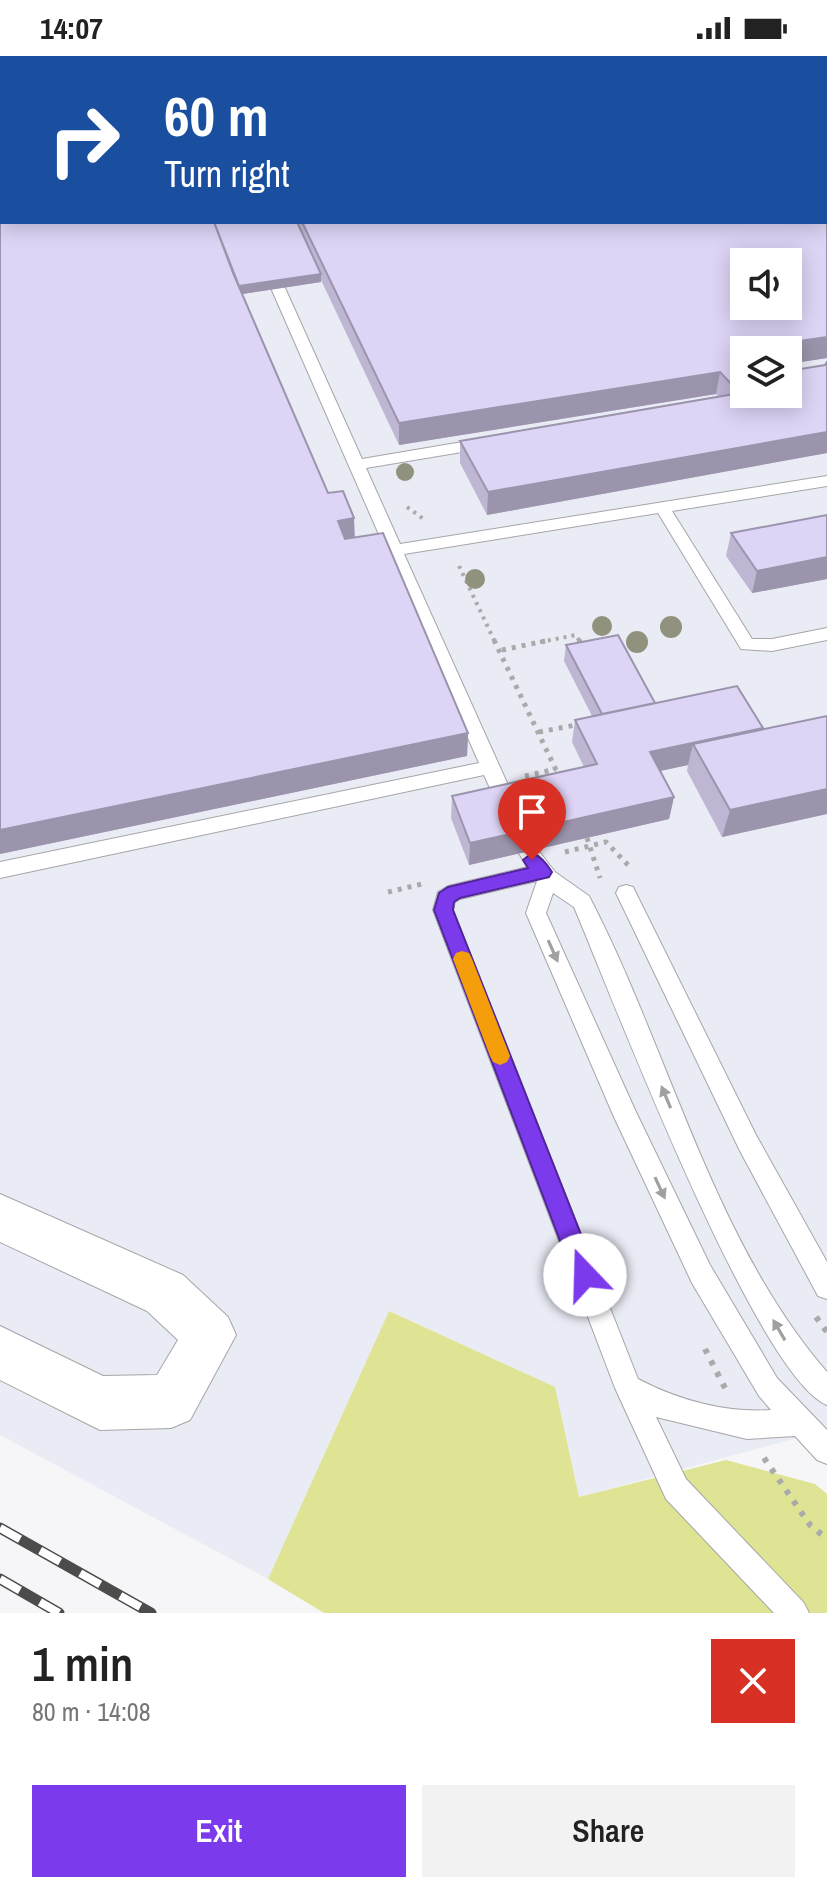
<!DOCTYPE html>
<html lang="en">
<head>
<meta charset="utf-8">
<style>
  body { margin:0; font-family:"Archivo Narrow",sans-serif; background:#f2f2f2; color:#222; height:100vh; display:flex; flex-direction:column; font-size:30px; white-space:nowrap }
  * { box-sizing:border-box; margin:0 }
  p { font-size:26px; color:#767676 }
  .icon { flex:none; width:44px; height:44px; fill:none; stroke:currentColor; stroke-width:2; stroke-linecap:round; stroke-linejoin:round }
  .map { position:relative; height:1557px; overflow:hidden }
  .side { display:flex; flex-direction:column; background:#fff; flex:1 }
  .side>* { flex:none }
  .hud { position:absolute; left:0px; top:0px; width:828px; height:168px; box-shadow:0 4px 20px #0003; background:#1a4fa0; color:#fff; overflow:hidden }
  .buttons { position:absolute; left:730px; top:192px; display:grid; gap:16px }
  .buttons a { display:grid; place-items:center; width:72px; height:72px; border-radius:0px; background:#fff; box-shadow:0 4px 20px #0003; font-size:40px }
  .pin { position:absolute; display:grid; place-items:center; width:68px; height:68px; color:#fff; margin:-82px -34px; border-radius:50% 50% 50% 0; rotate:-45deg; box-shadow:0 0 8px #0007 }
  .pin .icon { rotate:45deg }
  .me { position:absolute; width:88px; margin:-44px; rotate:339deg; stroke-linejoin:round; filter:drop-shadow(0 0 6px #0008) }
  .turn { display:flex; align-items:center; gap:28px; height:168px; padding:0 32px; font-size:36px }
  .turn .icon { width:104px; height:104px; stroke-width:2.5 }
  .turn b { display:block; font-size:56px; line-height:68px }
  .round { display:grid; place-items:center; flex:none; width:84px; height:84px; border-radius:0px; background:#f2f2f2 }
  .headline { display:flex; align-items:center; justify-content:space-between; height:136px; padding:0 32px }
  h1 { font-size:48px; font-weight:600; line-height:60px }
  .primary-button { display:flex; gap:16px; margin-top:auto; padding:16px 32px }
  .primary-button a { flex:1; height:92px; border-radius:0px; background:#7c3aed; color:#fff; font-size:32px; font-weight:600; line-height:92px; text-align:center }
  .primary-button a+a { background:#f2f2f2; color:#222 }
  .status { display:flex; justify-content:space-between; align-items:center; height:56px; padding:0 40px; background:#fff; direction:ltr }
  .status svg { height:22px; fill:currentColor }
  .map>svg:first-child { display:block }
</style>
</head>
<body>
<div class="status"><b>14:07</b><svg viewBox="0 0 49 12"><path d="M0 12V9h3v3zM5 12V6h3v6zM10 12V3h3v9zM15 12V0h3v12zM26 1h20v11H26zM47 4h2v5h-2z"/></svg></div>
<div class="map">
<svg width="827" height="1557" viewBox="0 0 827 1557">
  <rect width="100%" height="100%" fill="#f6f6f8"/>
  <path fill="#e9ebf5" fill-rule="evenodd" d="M0,0H827V1374L579,1441L555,1331L389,1255L268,1523L0,1379ZM2,2H826V166H2ZM744,206H788V250H744ZM744,294H788V338H744Z"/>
  <path fill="#dee493" d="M389,1255L555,1331L579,1441L726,1404L815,1428L827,1438V1557H324L268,1523Z"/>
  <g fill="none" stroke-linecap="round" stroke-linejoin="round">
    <g stroke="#a6a6a8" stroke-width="2">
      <path id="service" d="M170,0H180L181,2H171Z
        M278,228L285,232L362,403L486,382L494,387L486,392L366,412L400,488L827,420V430L672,455L752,583H772L827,572V584L772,595L741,593L658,457L404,498L517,749L514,754H500L484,719L0,822V806L479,707L271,232Z
        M528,788L535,790L555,816L589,840C669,993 713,1185 827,1316V1349C756,1320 611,938 574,851L553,837L546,857L636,1056L710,1209L777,1322L827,1374V1408L817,1404L795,1380L747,1383L656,1361L686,1423L804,1547L809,1557H774L666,1443L615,1332L433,854L438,836L448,830L528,811L518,796L521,790ZM537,825L526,857L614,1061L692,1227L759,1340L771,1354C725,1357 678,1344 638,1323L453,854L455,846L460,843Z
        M626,829L633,831L756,1079L827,1206V1243L818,1240L740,1095L616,837L619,831Z"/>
    </g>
    <g stroke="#a6a6a8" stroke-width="2">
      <path id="minor" d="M0,1138L183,1219L228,1261L236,1279L190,1364L171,1372L100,1374L0,1324V1270L103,1320L157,1319L178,1284L147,1255L0,1186Z"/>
    </g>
    <path stroke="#aaaaab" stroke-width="4" stroke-dasharray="3 5" stroke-linecap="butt" d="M407,451L425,464
      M459,510L495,586
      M540,586L576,579L580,586"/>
    <path stroke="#aaaaab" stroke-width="5" stroke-dasharray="4 6" stroke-linecap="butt" d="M494,584L556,714
      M579,584L583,591
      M502,594L550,584
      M539,676L581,668
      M525,720L556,713
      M587,782L600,822
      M565,796L606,786L628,809
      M388,836L422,828"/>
    <path stroke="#aaaaab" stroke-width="6" stroke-dasharray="5 8" stroke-linecap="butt" d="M816,1261L827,1276
      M705,1293L726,1334
      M764,1402L810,1469L827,1483"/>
    <use href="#service" fill="#fff" fill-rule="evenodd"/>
    <use href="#minor" fill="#fff" fill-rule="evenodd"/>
    <g stroke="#4c4c4d" stroke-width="11">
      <path id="rail" d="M0,1472L151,1557
        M0,1523L59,1557"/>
    </g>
    <use href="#rail" stroke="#fff" stroke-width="8" stroke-dasharray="23" stroke-linecap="butt"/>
  </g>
  <g fill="#91927d">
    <circle cx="405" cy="416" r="9"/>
    <circle cx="475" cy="523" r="10"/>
    <circle cx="602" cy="570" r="10"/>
    <circle cx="671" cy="571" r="11"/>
    <circle cx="637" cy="586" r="11"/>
  </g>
  <path fill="#bfb6d4" d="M0,0L2,166H826V2H212L211,0H827V302L788,308V294L744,338L825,309L827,306V397L487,459L460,407V385L718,340L716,338L399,389L321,224V226L242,238L328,437L468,677L467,700L0,798Z
    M827,459V523L752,537L726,500L731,477Z
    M566,589L655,647L763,673L827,660V758L722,781L687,715L688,709L660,715L674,741L669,763L469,809L451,762L452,740L584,711L572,686L575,664L592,660L564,605Z"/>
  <path fill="#9b94ac" d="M149,0H163V2H149Z
    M321,218V226L236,239L235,230Z
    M827,281V302L788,308V294H751L752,292Z
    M720,316L716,338L399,389V367Z
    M827,376V397L487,459L488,436Z
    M354,462L355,485L339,487L338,465Z
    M827,501V523L752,537L757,515Z
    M763,672L693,688L688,709L646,718L650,696Z
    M468,677L467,700L0,798V774Z
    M827,733V758L722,781L730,754Z
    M674,741L669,763L469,809L470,787Z"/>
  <path fill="#ded4f6" stroke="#9b94ac" stroke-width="2" fill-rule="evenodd" d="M0,0H149L150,2H2V166H214L233,217L328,437L343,435L354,462L338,465L345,483L383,477L468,677L0,774Z
    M219,0H827V281L752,292L754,294H744V338H788V315L825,309L827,306V376L488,436L460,385L740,337L720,316L399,367L302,166H826V2H220ZM744,206H788V250H744Z
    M214,166H297L321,218L239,230Z
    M827,459V501L757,515L731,477Z
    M618,579L655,647L602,658L566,589Z
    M737,630L763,672L650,696L674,741L470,787L452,740L597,708L575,664Z
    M827,660V733L730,754L693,688Z"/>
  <defs><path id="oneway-solid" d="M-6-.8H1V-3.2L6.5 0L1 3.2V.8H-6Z" transform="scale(2)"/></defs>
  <g fill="#a0a0a0">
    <use href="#oneway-solid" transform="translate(553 895) rotate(66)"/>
    <use href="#oneway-solid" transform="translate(666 1041) rotate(-113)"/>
    <use href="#oneway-solid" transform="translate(660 1132) rotate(65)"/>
    <use href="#oneway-solid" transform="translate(779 1274) rotate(-120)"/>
  </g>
  <path fill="#7c3aed" stroke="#51269a" stroke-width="2" d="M532,797C541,800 547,808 552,816L549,821L460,842L454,846L453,854L597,1219L593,1227L585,1231L577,1227L573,1219L434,854L439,837L448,831L528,812L523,804Z"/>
  <path fill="#f59e0b" d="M462,895L469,897L472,903L510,1000L507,1006L500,1009L493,1006L490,1000L453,903L456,897Z"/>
</svg>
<div class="buttons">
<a><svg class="icon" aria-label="sound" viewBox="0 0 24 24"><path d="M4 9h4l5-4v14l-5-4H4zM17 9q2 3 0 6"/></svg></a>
<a><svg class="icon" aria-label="layers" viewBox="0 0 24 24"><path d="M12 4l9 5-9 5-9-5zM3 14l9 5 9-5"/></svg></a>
</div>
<div class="pin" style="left:532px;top:804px;background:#d93025"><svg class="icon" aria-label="arrive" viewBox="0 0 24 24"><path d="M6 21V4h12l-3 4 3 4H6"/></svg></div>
<svg class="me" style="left:585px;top:1219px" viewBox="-20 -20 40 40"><circle r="19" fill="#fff"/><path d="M0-13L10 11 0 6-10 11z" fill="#7c3aed"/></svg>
<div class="hud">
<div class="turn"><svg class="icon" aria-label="right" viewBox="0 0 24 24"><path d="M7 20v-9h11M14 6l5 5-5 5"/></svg><div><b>60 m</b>Turn right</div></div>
</div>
</div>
<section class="side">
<div class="headline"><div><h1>1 min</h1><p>80 m · 14:08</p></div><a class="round" style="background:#d93025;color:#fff"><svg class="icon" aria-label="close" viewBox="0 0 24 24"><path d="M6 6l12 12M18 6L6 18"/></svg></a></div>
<div class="primary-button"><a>Exit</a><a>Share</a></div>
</section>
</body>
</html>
